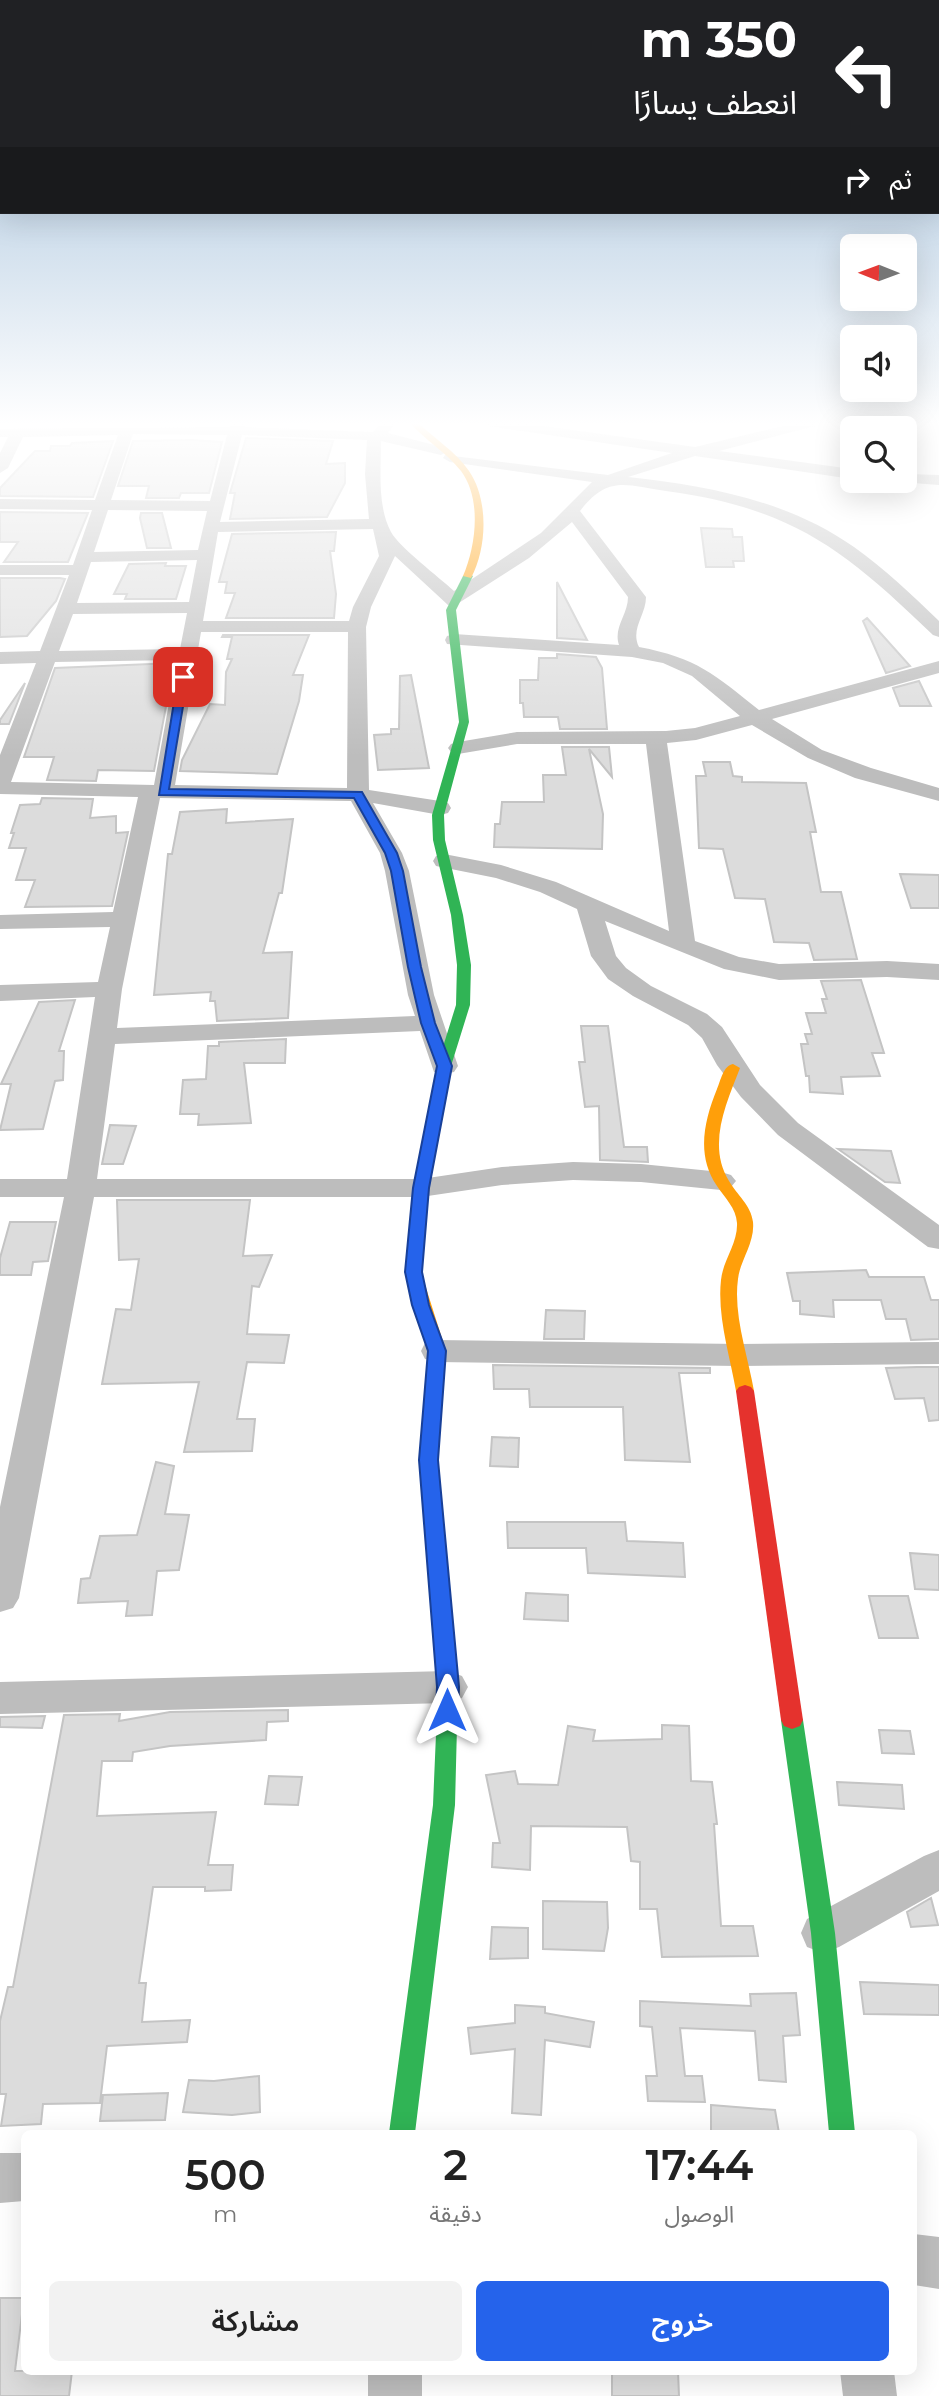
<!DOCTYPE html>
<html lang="ar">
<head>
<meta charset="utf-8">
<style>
  body { margin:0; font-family:Montserrat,"Noto Sans Arabic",sans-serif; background:#f2f2f2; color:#222; direction:rtl; height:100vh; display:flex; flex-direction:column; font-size:26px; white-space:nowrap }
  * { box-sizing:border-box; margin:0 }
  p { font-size:23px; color:#767676 }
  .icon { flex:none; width:38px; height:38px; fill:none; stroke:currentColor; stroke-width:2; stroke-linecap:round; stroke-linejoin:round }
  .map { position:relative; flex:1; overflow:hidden; direction:ltr }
  .side { position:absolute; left:21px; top:2130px; width:896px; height:245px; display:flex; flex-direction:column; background:#fff; border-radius:10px; box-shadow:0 7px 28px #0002; direction:rtl }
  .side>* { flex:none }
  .top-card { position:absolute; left:0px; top:0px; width:940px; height:214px; box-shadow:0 7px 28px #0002; direction:rtl; background:#202124; color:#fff; overflow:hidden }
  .needle { width:46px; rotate:271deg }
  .controls { position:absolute; left:840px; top:234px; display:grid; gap:14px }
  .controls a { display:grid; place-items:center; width:77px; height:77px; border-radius:10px; background:#fff; box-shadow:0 7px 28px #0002; font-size:35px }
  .pin { position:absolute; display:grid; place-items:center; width:60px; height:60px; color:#fff; margin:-30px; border-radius:14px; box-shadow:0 4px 10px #0006 }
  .me { position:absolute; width:77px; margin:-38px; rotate:0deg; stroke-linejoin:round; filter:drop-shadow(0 0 5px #0008) }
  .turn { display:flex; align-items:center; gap:24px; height:147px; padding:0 28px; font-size:32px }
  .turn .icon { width:91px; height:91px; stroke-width:2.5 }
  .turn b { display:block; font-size:49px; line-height:60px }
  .then { display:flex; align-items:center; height:66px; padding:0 28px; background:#0003; gap:14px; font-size:26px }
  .eta { display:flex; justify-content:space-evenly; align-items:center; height:119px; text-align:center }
  .eta b { font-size:42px; font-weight:600; line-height:49px }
  .button { display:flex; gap:14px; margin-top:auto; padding:14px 28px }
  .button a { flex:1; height:80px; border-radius:10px; background:#2563eb; color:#fff; font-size:28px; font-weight:600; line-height:80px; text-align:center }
  .button a+a { background:#f2f2f2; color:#222 }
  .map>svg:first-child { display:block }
</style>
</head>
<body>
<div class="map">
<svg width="939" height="2396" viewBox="0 0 939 2396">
  <rect width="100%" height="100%" fill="#fff"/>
  <path fill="#dcdcdc" stroke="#c4c4c4" stroke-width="2" d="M246,438L333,441L326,464L345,463V483L327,517L230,519L235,493H230Z
    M191,440L222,442L209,493H181L179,498H146L149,486H118L133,441Z
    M113,441L93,497L0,496V488L35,451H50L51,446H70L72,443Z
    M0,512L88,513L68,562H4L18,542H0Z
    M141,513H162L171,548H147L140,518Z
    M701,528L732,529L733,537H742L744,561H733L734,567H706Z
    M336,532L334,551H330L336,594L334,618H226L235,593H225L227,582H219L232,534Z
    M166,563L165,566H186L176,599H125L127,594H114L129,564Z
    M0,578H60L65,579L56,601L27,636L0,637Z
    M557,582L587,640L557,638Z
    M867,618L910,666L886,673L863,621Z
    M223,635H309L293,675H303L299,701L277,774L180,771L182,760L210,704L225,705L226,672L232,659H227L232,637H222Z
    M557,654L596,657L602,668L607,729H560L558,717H524L523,703H520V680H538L539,658H557Z
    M174,663L154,771L98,770L96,781L47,780L54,757H24L55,668Z
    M411,675L429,768L378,770L374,735L391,734V729H399L400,676Z
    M919,681L931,706H900L893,688Z
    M25,683L9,724H0V720Z
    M562,747H609L612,777L589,749L603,814L602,849L494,847L495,824H500L502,802H544L543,775H566Z
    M703,762H730L733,776L742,777V782L806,783L816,832H810L821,892H841L857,959L814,960L809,943L774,942L765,899L735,898L723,849L699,848L696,776H706Z
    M42,798L93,799L90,818L116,816V833L128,832L112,906L25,907L35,880H16L26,848H9L14,833H11L20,805L40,804Z
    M227,809L226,823L293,819L282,893H279L263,953L292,952L288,1018L217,1021L215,1001H210L211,992L154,995L168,854H172L180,812Z
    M900,874L939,875V908H911Z
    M861,980L884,1053H872L880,1076L841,1077L843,1094L810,1092L809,1076H806L801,1044H808L805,1034H812L806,1013H826L822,999H827L821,981Z
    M75,1000L59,1051H64L63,1080L55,1081L43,1129L0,1130L11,1084H1L39,1002Z
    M581,1026H608L624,1147H647L648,1162L600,1160L599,1106L585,1107L579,1062H585Z
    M286,1039L285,1063H244L251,1123L198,1125L199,1114H180L183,1080L206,1079L208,1046H219V1042Z
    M110,1125L136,1126L123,1164H102Z
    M838,1149L891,1151L900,1183L885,1182Z
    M117,1200H250L243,1256L272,1255L259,1287L252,1286L247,1334L289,1335L284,1363L247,1362L237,1419H255L252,1451L184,1452L199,1382L102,1384L116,1309L131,1310L139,1259L119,1260Z
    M10,1222H56L48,1261L33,1262L31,1275H0V1258Z
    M866,1270L869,1277H924L931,1300H939V1339L911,1340L906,1319H886L881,1300H833L834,1317L800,1314V1301H793L787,1273Z
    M546,1310L585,1311L584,1339H544Z
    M493,1365L710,1368V1373H679L690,1462L625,1460L623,1407H530L529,1389H494Z
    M917,1367H939V1420L929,1421L924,1398L895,1399L886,1368Z
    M492,1437L519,1438L518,1467L490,1466Z
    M156,1462L174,1466L165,1514L189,1515L179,1570L157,1571L152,1615L126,1616L128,1601L78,1603L81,1579L90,1578L100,1536L137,1535Z
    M507,1522H625L627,1541L683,1543L685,1577L588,1573L586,1548H508Z
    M910,1553L939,1555V1590L915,1589Z
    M526,1593L568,1595V1621L524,1619Z
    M869,1596H908L918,1638H879Z
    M288,1710V1721L267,1722L266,1740L170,1746L133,1752L132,1761H102L97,1816L216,1812L208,1865H233L231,1890L205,1891V1887H153L139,1983H146L142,2022L190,2020L187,2042L107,2046L100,2103L43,2104L41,2124L1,2126L6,2094H0V2021L8,1987H13L64,1715L120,1714L119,1721L170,1712Z
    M45,1716L42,1728L0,1727V1717Z
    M662,1725L689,1726L691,1781L712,1782L717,1824H714L721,1926H753L758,1956L662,1957L657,1909H640V1862L631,1861L627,1827L531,1826L530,1870L492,1867L493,1843H500L486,1775L515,1771L518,1784L558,1785L568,1726L595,1730L593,1741L662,1739Z
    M879,1730L910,1731L914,1754L882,1753Z
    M269,1776L302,1777L298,1805L265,1804Z
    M837,1782L902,1785L904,1809L839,1805Z
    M931,1898L938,1925L911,1927L907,1912Z
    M543,1901L607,1902L608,1928L604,1951L543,1949Z
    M492,1927L528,1928V1958L490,1959Z
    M860,1982L939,1985V2015L864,2014Z
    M796,1993L800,2035L783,2036L786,2082L759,2080L755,2031L680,2028L685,2076H702L705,2102L648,2101L646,2076H657L652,2027L640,2026V2001L751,2006L750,1994Z
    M515,2005L545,2007V2013L594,2022L590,2047L545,2040L541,2115L512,2113L515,2049L471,2054L468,2028L515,2023Z
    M259,2076L260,2112L232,2115L183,2112L189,2080L214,2081Z
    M168,2093L165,2120L100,2121L103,2095Z
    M711,2105L775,2110L779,2133H711Z
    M0,2298H24L15,2371H72L69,2396H0Z
    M612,2371H678L679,2396H612Z"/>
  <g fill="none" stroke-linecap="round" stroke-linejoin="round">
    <path fill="#bdbdbd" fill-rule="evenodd" d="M231,422H245L244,427L373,432L382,422H396L388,433L446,448L448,451L441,455L381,441C381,470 377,506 391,532C400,548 439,577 454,591L541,533L592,482L450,462L443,458L445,455L608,475L672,453L487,426L480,422H515L695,447L800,422H821L819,425L719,451L852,469V479L695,456L628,477C708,486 787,500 854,547C885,569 912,595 939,621V637L933,635C844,549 792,508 666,491C625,485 608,475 580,511L646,597C646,615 630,629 639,647C697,658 714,674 759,710L939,661V673L772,719L822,750L871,768L939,788V801L855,778L808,758L752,725L696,740L667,743L695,941L739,957L779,964L887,961L939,964V980L887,977L779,980L724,969L605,921L616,956L626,968L651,986L707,1014L722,1027L760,1085L798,1123L939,1225V1249L928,1247L778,1135L741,1097L717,1065L702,1038L688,1025L633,996L608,979L591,956L577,909L540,892L496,878L436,866L433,861L436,856L444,854L501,865L556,882L669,931L646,744H517L458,754L451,752L448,748L451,744L458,742L517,732L666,731L695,728L740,716L692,676L663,663L632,657L447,644L445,640L447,636L454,634L619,645C613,627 628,615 628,597L572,522L529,558L454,606L448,605L395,556L371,607L366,627L369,790L440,801L448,803L451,808L448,813L440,815L373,803L402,853L409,871L434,995L458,1066L454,1072L444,1074L434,1072L420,1031L115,1044L97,1179H421L502,1167L573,1162L641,1164L721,1172L731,1175L736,1181L731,1187L721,1190L641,1182L573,1180L502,1185L421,1197H94L19,1598L13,1608L0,1612V1507L64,1197H0V1179H67L95,997L0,1001V985L98,982L110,927L0,929V915L113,912L138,797L0,794V755L36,663L0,664V652L40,651L69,575H0V565H73L92,510L0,509V499L95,500L118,435L23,437L8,468L0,473V453L8,437H0V429L230,427ZM133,434L227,435L210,501L111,500ZM242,435L367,440L365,474L369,519L220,522ZM108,510L207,511L198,550L94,552ZM373,529L379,556L353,607L349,621H203L218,532ZM197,560L189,602L77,603L91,562ZM187,613L180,649L59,651L73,614ZM201,632H348L347,788L175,785ZM177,660L154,785L11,782L55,662ZM160,798L351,801L380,853L385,871L408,995L415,1016L117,1028L122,989Z
      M905,474L939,475V485L900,482L905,481Z
      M437,1340L739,1344L939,1342V1364L739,1366L437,1362L425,1359L421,1351L425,1343Z
      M448,1671L462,1676L468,1687L462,1698L448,1703L0,1714V1682Z
      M939,1850V1891L839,1947L823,1953L807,1947L801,1933L807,1919L924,1856Z
      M0,2153H24V2201L0,2203Z
      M914,2234L939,2237V2289L914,2285Z
      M368,2371H422V2396H368Z
      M840,2371H894L897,2396H843Z"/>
    <path fill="#30b455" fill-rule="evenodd" d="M468,573L473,576L456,610L469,722L444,815L445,840L463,915L471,965L470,1005L451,1066L442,1112L435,1116L428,1112L437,1066L456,1005L457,965L451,915L433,840L432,815L459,722L446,610L463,576Z
      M440,1583L447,1586L450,1591L458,1687L455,1805L415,2133H389L433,1805L438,1687L430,1591L433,1586Z
      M792,1711L800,1714L803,1720L835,1933L855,2133H829L811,1933L781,1720L784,1714Z"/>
    <path fill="#ff9f0a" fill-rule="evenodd" d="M409,422H417C434,438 456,452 469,471C489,500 487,548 471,578L463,576C476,546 482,499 461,471C446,452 425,440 409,422Z
      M733,1064L740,1068C726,1104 707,1145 729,1181C737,1195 751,1205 753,1222C755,1243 740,1260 738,1279C733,1315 748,1356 754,1391L751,1395H739L736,1391C730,1356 717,1316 721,1280C723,1260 738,1243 737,1223C736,1208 725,1198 717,1186C696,1156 704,1121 717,1089C721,1080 723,1066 733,1064Z
      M435,1108L442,1112L429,1188L421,1272L446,1351L438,1460L450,1591L447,1596L440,1599L433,1596L430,1591L420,1460L428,1351L405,1272L413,1188L428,1112Z"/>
    <path fill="#e5322d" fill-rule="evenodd" d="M745,1385L751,1387L754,1391L803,1720L800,1726L792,1729L784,1726L781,1720L736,1391L739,1387Z"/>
  </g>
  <linearGradient id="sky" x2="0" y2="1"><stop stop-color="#96b7d6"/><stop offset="0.56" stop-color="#fff"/><stop offset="1" stop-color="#fff" stop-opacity="0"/></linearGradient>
  <rect width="939" height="757" fill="url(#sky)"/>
  <path fill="#2563eb" stroke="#184099" stroke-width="2" d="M183,674L188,677L169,789L362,792L397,853L403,871L421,967L435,1023L452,1066L429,1188L422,1272L429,1305L446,1351L438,1460L459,1687L458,1710L455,1717L447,1719L440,1717L436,1710L437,1687L419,1460L428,1351L412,1305L405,1272L413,1188L437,1066L421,1023L408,967L391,871L385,853L354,798L159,795L178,677Z"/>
</svg>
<div class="controls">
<a><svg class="needle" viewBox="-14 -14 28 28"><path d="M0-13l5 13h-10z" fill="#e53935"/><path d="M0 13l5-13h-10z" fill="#767676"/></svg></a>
<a><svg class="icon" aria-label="sound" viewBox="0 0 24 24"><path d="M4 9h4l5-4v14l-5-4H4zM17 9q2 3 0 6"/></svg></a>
<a><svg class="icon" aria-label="search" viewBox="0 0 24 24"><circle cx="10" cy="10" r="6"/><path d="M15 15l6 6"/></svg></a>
</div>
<div class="pin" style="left:183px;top:677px;background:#d93025"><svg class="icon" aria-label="arrive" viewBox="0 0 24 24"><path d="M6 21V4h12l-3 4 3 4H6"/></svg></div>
<svg class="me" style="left:447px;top:1710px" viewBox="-20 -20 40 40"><path d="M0-17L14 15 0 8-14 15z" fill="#2563eb" stroke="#fff" stroke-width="4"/></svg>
<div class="top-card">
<div class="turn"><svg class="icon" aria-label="left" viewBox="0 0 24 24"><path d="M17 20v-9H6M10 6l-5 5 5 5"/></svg><div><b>350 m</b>انعطف يسارًا</div></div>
<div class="then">ثم<svg class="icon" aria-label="right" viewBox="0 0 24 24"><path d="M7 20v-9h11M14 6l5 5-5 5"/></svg></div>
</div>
<section class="side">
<div class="eta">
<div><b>17:44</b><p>الوصول</p></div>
<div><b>2</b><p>دقيقة</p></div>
<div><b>500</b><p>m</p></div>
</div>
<div class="button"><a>خروج</a><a>مشاركة</a></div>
</section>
</div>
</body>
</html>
